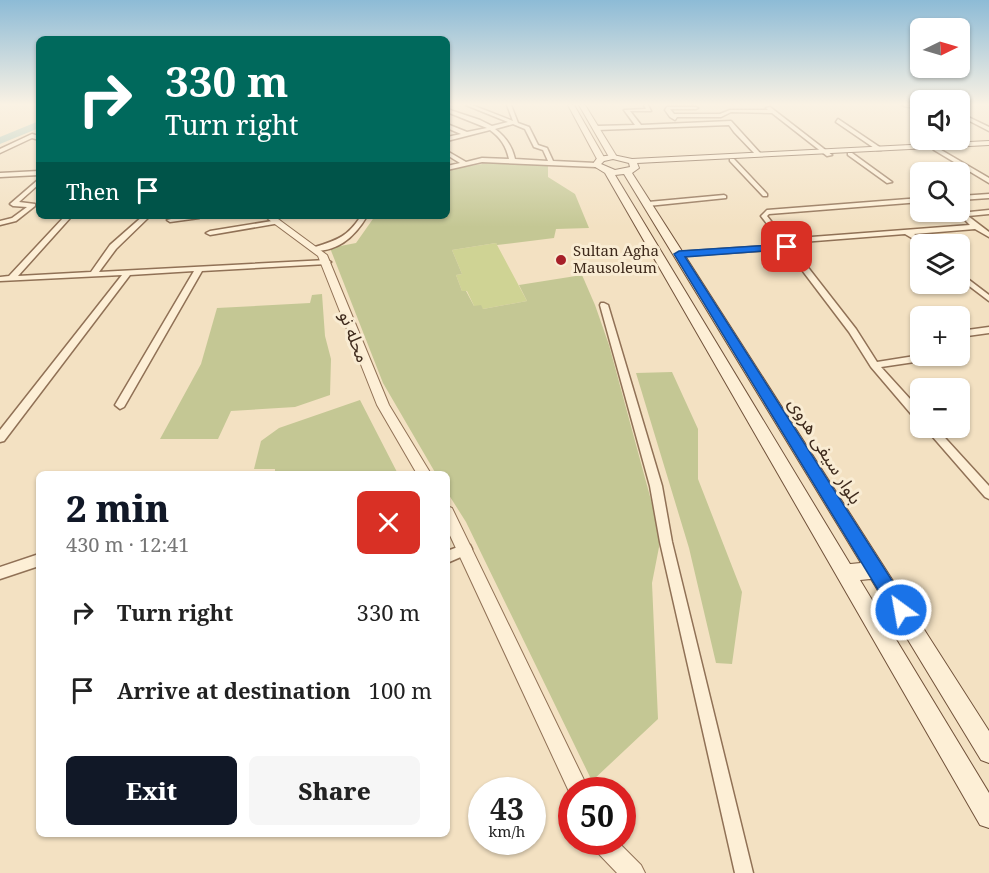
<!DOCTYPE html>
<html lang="en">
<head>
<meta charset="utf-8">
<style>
  body { margin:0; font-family:"Noto Serif","Noto Sans Arabic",serif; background:#f6f6f6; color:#222; height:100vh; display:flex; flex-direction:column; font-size:22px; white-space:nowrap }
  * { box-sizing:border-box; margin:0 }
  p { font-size:20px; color:#767676 }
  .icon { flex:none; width:33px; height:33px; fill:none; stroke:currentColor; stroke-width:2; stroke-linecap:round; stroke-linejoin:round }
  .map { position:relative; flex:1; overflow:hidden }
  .side { position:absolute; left:36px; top:471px; width:414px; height:366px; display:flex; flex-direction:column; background:#fff; border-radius:9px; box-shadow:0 2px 4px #0004 }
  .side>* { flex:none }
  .guide { position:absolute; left:36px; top:36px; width:414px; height:183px; border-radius:9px; box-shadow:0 2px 4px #0004; background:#00695c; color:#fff; overflow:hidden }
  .needle { width:39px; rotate:85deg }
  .tools { position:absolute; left:910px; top:18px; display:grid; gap:12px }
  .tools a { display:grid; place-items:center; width:60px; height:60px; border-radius:9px; background:#fff; box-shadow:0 2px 4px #0004; font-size:30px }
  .speed { position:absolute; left:468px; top:777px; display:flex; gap:12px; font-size:30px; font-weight:700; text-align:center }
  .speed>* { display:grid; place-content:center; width:78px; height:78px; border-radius:50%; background:#fff; box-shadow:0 2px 4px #0004; line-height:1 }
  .speed small { font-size:15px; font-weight:400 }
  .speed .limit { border:9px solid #d22; background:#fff; color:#111 }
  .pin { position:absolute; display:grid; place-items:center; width:51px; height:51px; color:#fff; margin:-26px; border-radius:12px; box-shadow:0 3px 9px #0006 }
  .me { position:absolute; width:66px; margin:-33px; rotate:328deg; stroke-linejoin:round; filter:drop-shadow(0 0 4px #0008) }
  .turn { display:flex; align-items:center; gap:21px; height:126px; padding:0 30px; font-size:27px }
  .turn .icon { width:78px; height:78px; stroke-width:2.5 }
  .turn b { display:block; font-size:42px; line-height:51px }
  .then { display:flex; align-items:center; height:57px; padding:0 30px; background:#0003; gap:12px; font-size:22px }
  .round { display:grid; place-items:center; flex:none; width:63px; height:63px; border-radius:9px; background:#f6f6f6 }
  .summary { display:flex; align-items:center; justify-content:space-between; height:102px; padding:0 30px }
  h1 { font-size:36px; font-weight:800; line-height:45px; color:#111827 }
  .button { display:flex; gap:12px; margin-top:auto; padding:12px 30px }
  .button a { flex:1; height:69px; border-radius:9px; background:#111827; color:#fff; font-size:24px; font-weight:800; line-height:69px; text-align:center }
  .button a+a { background:#f6f6f6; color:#222 }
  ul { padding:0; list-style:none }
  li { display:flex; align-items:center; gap:18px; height:78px; padding:0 30px }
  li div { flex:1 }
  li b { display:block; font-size:22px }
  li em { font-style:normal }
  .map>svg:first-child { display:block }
</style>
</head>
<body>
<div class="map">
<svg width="989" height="873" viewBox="0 0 989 873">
  <rect width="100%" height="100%" fill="#f3e1c2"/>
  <path fill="#cfd394" d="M496,243L527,301L483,309L474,306L467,291H462L456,275L462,274L452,250Z"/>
  <path fill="#c4c794" d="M488,163L548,164V177L575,194L589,228L556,229L554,238L497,245L496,243L452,250L462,274L456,275L462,291H466L474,306L481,305L483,309L527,301L519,285L582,275L595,305L609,345L661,537L652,583L658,719L592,781L466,522L447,492V474H436L383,383L330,248L356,243L375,216H447V170Z
    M322,294L325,336L331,359L330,395L295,407L231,411L218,439H160L201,364L217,308L310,303L312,295Z
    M672,372L698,429V479L742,592L732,664L716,663L689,548L636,373Z
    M360,400L398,474H275V469H254L261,441L279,428Z"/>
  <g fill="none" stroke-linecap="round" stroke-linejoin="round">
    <path fill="#a5c5ba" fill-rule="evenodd" d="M39,121V128L0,144V137Z"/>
    <g stroke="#907156" stroke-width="3">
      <path id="minor" d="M466,105H472L513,121L507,105H511L518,123L529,127L538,145L547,148L553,161L596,163L599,165L596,167L482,162L447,170V166L460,163L447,155V151L466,162L482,158L509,159C506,146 501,138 490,130L447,141V137L461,134L447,128V124L467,132L487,128L447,112V109L480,120L492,126L508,122ZM513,124L525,129L534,147L543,150L548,161L515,159C512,146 506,137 495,129Z
        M644,105H648L651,111H630L641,125L731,121L761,154L756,155L734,132L729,125L597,130L594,128L597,126L635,125L624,110L646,109Z
        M902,105L921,107V109L904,106Z
        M667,107H696L698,108L696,109H670L674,114H720L730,110H768L766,108L770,107L832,155L827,156L772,113L731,112L721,117H677L675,120L670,117L665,110Z
        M960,113L989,127V131L960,116Z
        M838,119L881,148V150H877L836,122Z
        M32,134L39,136V140L32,138L0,153V149Z
        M936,147L989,178V183L934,150L933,149Z
        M848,153H852L892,182L887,183L848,155Z
        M730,159H734L767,194V196H763L730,161Z
        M39,171V175L0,177V173Z
        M39,179V184L19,202L35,204V206L16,221L0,225V221L12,218L27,207L13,206L10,204Z
        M989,194V198L960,200V196Z
        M724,195L726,196V198L648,206L645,204L648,202Z
        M921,198V202L769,214L767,216L785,239L970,225L960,215V213L989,210V214L968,216L989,232V237L975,229L914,234L929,244H922L905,234L789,243L856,329L877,362L921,355L939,356L938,358L935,359L881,367L921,411V422L917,421L871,367L849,332L786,249L679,256L675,254L679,252L783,245L761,216L767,210Z
        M65,216L71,217L18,276L91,272L110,245L143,216H150L116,249L99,272L327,260L331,262L327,264L202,271L124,407L120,409L115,405L194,271L130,275L4,441L0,442V430L122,275L0,281V277L9,276Z
        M184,216H202L199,218L170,222L167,220Z
        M361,216H367C356,235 339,251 315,251V247C338,240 348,236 361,216Z
        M278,220L280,221V223L210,235L206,233L210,231Z
        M960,273L989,295V301L960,279Z
        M601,303H604L608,305L662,486L672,542L753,873H735L660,542L650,486L600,305Z
        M989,327V333L960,337V331Z
        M925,428H936L989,486V499L985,497Z
        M466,544L470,545L472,549L470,553L447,563V551Z
        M39,554V566L0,579V567Z"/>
    </g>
    <g stroke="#907156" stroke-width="2">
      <path id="tertiary" d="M568,105H574L605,159L604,161L597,159Z
        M579,105H585L617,157L616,159L609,157Z
        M264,216H274L327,255L389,405L431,474H417L377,405L318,256Z
        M447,506L452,508L585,782L587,790H572V798L447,529Z
        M592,842H618L641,865L645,873H617L595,850Z"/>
    </g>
    <g stroke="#71523a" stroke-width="2">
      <path id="secondary" d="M989,141V145L637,163L639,168L632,173L989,731V763L981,760L871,579L860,580L989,793V828L980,825L605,173L592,165L598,157L613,155L632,159ZM613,159L629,163L630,167L615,170L601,164L604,161ZM624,174L861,563L850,564L615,175Z"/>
    </g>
    <use href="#minor" fill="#fdefd6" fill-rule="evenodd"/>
    <use href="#tertiary" fill="#fdefd6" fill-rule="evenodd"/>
    <use href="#secondary" fill="#fdefd6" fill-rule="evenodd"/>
  </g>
  <linearGradient id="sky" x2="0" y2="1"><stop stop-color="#8dbbd6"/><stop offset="0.46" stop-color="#faf2e4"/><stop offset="1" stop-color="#faf2e4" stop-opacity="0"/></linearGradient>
  <rect width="989" height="227" fill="url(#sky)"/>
  <path fill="#1a73e8" stroke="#114b97" stroke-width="1.5" d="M787,244L791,247L790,249L685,257L907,604L909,610L907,616L901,618L894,616L674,254L679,251Z"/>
  <circle fill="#a61f28" stroke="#f9ecd3" stroke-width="2" cx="561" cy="260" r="6"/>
  <g text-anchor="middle" stroke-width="6" stroke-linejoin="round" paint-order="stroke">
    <g font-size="15" fill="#3e2a1c" stroke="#f9ecd3" text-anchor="start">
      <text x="573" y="256">Sultan Agha<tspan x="573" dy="17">Mausoleum</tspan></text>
    </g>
    <g font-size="18" fill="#3e2a1c" stroke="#f9ecd3">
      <text transform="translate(354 337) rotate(69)" y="6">محله نو</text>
      <text transform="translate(825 451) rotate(58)" y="6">بلوار سیفی هروی</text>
    </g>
  </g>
</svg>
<div class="tools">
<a><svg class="needle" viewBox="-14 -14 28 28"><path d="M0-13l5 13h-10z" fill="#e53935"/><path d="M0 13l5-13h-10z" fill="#767676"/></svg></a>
<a><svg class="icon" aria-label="sound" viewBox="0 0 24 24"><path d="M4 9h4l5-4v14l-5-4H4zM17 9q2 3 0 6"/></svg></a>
<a><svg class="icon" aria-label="search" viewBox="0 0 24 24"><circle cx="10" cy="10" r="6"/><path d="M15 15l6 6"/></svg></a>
<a><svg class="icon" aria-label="layers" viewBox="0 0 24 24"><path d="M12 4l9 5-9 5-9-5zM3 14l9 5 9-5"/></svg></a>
<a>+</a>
<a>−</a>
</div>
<div class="speed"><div>43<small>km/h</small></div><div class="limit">50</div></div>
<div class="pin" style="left:787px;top:247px;background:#d93025"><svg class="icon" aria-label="arrive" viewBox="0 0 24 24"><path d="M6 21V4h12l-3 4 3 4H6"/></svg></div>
<svg class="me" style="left:901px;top:610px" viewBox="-20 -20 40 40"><circle r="17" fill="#1a73e8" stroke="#fff" stroke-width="3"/><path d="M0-11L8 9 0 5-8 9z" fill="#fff"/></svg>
<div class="guide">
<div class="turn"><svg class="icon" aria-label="right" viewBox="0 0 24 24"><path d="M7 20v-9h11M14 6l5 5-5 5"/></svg><div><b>330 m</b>Turn right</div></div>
<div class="then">Then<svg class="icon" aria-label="arrive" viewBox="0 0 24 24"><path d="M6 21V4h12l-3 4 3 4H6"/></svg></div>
</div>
<section class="side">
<div class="summary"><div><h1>2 min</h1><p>430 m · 12:41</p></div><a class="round" style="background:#d93025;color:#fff"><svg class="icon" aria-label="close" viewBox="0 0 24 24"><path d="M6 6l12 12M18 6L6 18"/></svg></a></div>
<ul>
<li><svg class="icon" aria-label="right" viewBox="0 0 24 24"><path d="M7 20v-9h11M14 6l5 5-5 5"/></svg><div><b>Turn right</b></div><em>330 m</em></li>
<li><svg class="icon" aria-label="arrive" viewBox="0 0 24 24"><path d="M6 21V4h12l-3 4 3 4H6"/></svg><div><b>Arrive at destination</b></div><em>100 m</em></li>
</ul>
<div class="button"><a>Exit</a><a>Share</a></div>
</section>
</div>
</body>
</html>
